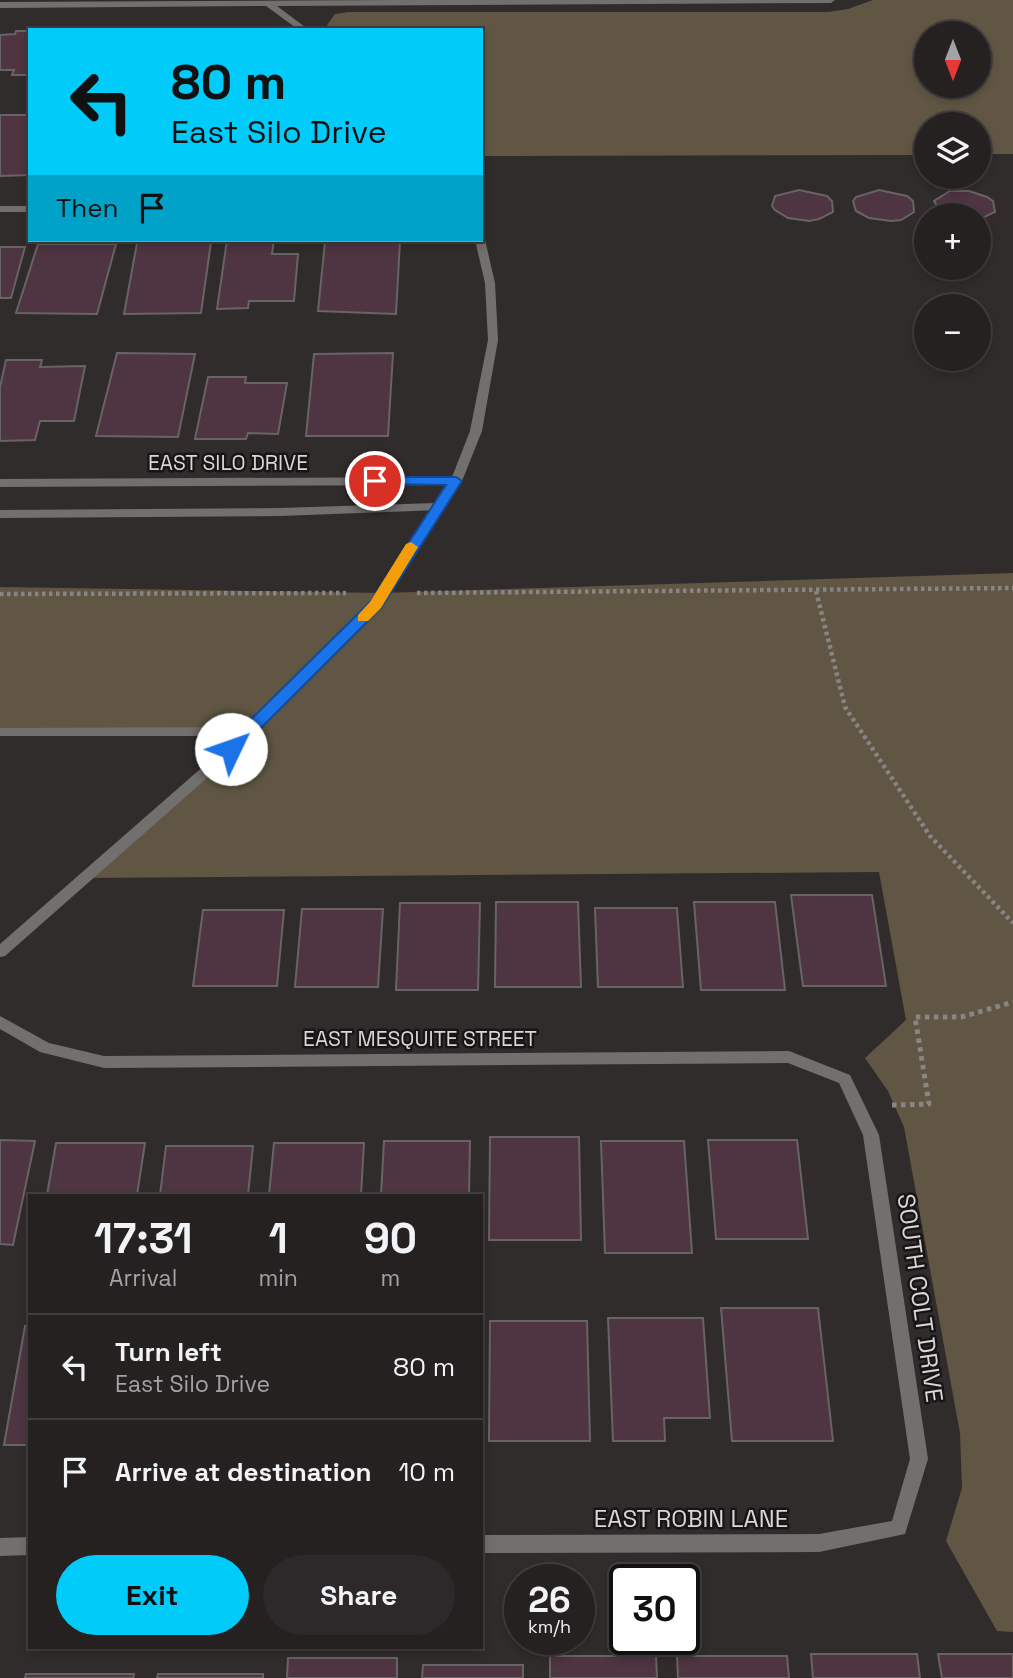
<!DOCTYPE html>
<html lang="en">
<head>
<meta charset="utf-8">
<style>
  body { margin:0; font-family:"Space Grotesk",sans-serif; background:#2d292a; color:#f1f3f6; height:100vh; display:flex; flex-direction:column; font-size:26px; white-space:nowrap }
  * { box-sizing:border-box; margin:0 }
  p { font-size:23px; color:#a3a3a5 }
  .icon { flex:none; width:38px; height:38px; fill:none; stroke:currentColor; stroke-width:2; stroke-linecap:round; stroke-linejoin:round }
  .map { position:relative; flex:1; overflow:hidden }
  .details { position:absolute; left:28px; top:1194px; width:455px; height:455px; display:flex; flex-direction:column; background:#252121; border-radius:0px; box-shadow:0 4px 10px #0003,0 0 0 2px #423e3f }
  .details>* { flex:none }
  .banner { position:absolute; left:28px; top:28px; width:455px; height:214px; border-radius:0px; box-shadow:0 4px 10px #0003,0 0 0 2px #423e3f; background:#01cbf9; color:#111; overflow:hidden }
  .needle { width:46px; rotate:180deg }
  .buttons { position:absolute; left:914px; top:21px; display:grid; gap:14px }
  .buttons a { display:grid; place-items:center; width:77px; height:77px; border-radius:50%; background:#252121; box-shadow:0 4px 10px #0003,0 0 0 2px #423e3f; font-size:35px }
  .speed { position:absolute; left:504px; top:1564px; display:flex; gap:14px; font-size:35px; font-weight:700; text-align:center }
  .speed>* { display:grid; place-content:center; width:91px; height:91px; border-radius:50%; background:#252121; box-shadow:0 4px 10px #0003,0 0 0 2px #423e3f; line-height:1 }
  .speed small { font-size:18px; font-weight:400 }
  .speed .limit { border:4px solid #111; border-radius:10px; background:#fff; color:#111 }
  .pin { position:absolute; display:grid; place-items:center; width:60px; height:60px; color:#fff; margin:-30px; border:4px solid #fff; border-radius:50%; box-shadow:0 2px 7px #0007 }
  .me { position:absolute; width:77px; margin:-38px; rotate:48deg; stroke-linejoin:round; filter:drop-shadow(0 0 5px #0008) }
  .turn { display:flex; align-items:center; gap:24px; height:147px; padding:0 28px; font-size:32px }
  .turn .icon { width:91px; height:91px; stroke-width:2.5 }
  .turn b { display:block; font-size:49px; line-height:60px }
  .then { display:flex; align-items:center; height:66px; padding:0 28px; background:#0003; gap:14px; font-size:26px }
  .eta { display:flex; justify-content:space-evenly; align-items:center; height:119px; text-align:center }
  .eta b { font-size:42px; font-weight:800; line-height:49px }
  .button { display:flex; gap:14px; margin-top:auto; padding:14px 28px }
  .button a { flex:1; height:80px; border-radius:42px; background:#01cbf9; color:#111; font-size:28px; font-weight:800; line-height:80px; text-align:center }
  .button a+a { background:#2d292a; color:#f1f3f6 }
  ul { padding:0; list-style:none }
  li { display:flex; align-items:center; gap:21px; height:105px; padding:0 28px; border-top:2px solid #423e3f }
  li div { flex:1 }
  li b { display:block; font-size:26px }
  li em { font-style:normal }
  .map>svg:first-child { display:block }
</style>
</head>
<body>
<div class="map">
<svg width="1013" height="1678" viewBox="0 0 1013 1678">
  <rect width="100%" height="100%" fill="#312c2c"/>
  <path fill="#605643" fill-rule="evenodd" d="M873,0H1013V154H978V124H926V155L481,156V30H329L327,25L335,14L348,12H828L848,9ZM926,33H978V86H926Z
    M1013,573V1632L997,1631L946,1541L962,1488L960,1433L904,1127L888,1091L865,1058L906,1020L879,872L84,878L252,731H0V587L383,593Z"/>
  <path fill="#4f3441" stroke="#686365" stroke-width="2" d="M16,31H30V75H12L14,70H0V35L15,34Z
    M0,115H30V175L0,176Z
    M799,190L827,196L832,201L833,212L819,219L809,221L788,218L775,210L772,206L775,196Z
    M879,190L907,196L913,201L914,212L901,220L891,221L869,218L856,211L853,201L856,197Z
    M950,191H969L987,197L993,201L995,212L978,220V215H943L934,201Z
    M227,240H274L272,254H298L294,301H249L248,308L217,309Z
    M400,241L396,314L318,311L325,242Z
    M211,242L201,313L124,314L137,243Z
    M38,244H116L97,314L16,313Z
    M0,247H25L11,298H0Z
    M117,353L195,354L178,437L96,436Z
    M393,353L388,436H306L314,354Z
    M6,360H42L40,367L85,366L74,421H40L35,440L0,441V387Z
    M208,377H246L245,383H287L278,434L248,433L246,439H195Z
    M791,895H872L886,986H803Z
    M496,902H578L581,987H495Z
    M694,902H775L785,990H701Z
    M400,903H480L478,990H396Z
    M595,908H677L683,987H598Z
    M302,909H383L378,987H295Z
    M203,910H284L277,986H193Z
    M490,1137H579L581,1240H489Z
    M0,1140L35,1141L13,1245L0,1244Z
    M708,1140H797L808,1239H716Z
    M384,1141H470L469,1195H381Z
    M601,1141H684L692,1253H605Z
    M56,1143H145L137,1195H47Z
    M274,1143H364L361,1195H269Z
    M166,1146H253L248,1195H160Z
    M721,1308H818L833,1441H732Z
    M608,1318H703L710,1418H664L665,1441H613Z
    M490,1321H587L590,1441H489Z
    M25,1326H30V1445H4Z
    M811,1654H917L920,1678H813Z
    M938,1654H1013V1678H942Z
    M550,1656H656L657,1678H550Z
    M677,1656H787L789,1678H678Z
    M288,1658H397V1678H287Z
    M423,1665H523V1678H422Z
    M26,1674H134L133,1678H25Z
    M158,1674H263V1678H157Z"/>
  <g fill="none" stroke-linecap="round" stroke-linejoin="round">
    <path stroke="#898585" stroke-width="4.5" stroke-dasharray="3.5 3.5" stroke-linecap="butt" d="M816,591L845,707L930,836L1013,923
      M417,593L1013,588
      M0,594L346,593"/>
    <path stroke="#898585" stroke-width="5" stroke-dasharray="4.5 4.5" stroke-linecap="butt" d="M892,1105L929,1104L915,1017H961L1013,1002"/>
    <path fill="#72706f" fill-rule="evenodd" d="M436,503L442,507L440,510L280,516L0,518V510L280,508Z"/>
    <path fill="#72706f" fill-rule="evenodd" d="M395,0H835L831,3L277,6L309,30H299L266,6L0,8V2Z
      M0,206H30V212H0Z
      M481,237L485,240L495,283L498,340L482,431L462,481L380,608L257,734L5,956L0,957V944L238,736H0V728L249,727L372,602L448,485L0,487V479L452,477L470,431L488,340L485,283L475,240H481Z
      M0,1016L49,1043L104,1056L789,1051L850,1075L879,1135L928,1459L905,1534L819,1552L481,1553V1535L819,1534L892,1521L910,1459L863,1135L839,1083L788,1063L104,1068L40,1052L0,1029Z
      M30,1537V1555L0,1556V1538Z"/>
  </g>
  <path fill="#1a73e8" stroke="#114b97" stroke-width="2" d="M375,477H456L462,481L381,608L236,753H225V745L371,601L446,485L371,484L369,481Z"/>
  <path fill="#f59e0b" d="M411,542L418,547L381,608L368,621H358V615L370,602L406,544Z"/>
  <g text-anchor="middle" stroke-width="5" stroke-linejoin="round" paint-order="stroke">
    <g font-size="21" fill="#d9d6d6" stroke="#171515">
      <text x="228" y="470">EAST SILO DRIVE</text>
      <text x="420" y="1046">EAST MESQUITE STREET</text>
    </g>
    <g font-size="24" fill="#d9d6d6" stroke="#171515">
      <text transform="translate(920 1298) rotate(82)" y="8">SOUTH COLT DRIVE</text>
      <text x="691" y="1527">EAST ROBIN LANE</text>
    </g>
  </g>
</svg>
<div class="buttons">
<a><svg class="needle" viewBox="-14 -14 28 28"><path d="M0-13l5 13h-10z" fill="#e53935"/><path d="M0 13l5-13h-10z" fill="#a3a3a5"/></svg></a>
<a><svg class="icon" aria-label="layers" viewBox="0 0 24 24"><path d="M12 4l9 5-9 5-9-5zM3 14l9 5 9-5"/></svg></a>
<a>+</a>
<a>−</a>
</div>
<div class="speed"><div>26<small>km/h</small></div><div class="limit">30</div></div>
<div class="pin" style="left:375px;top:481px;background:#d93025"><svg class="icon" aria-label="arrive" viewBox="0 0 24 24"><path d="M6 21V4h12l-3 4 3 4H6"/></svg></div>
<svg class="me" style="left:231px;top:749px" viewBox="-20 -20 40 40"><circle r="19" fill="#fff"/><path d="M0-13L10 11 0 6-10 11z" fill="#1a73e8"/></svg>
<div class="banner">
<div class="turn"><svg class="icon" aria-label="left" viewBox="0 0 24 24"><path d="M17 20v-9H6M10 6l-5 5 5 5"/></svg><div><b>80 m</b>East Silo Drive</div></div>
<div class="then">Then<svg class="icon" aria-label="arrive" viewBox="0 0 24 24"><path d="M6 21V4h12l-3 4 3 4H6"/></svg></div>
</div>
<section class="details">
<div class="eta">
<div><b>17:31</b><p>Arrival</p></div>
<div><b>1</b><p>min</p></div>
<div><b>90</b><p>m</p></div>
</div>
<ul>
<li><svg class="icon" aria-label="left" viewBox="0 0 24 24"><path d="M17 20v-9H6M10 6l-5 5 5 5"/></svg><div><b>Turn left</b><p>East Silo Drive</p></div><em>80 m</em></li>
<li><svg class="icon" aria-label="arrive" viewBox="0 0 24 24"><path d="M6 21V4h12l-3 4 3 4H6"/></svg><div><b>Arrive at destination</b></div><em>10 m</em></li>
</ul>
<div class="button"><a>Exit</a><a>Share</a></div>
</section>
</div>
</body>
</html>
